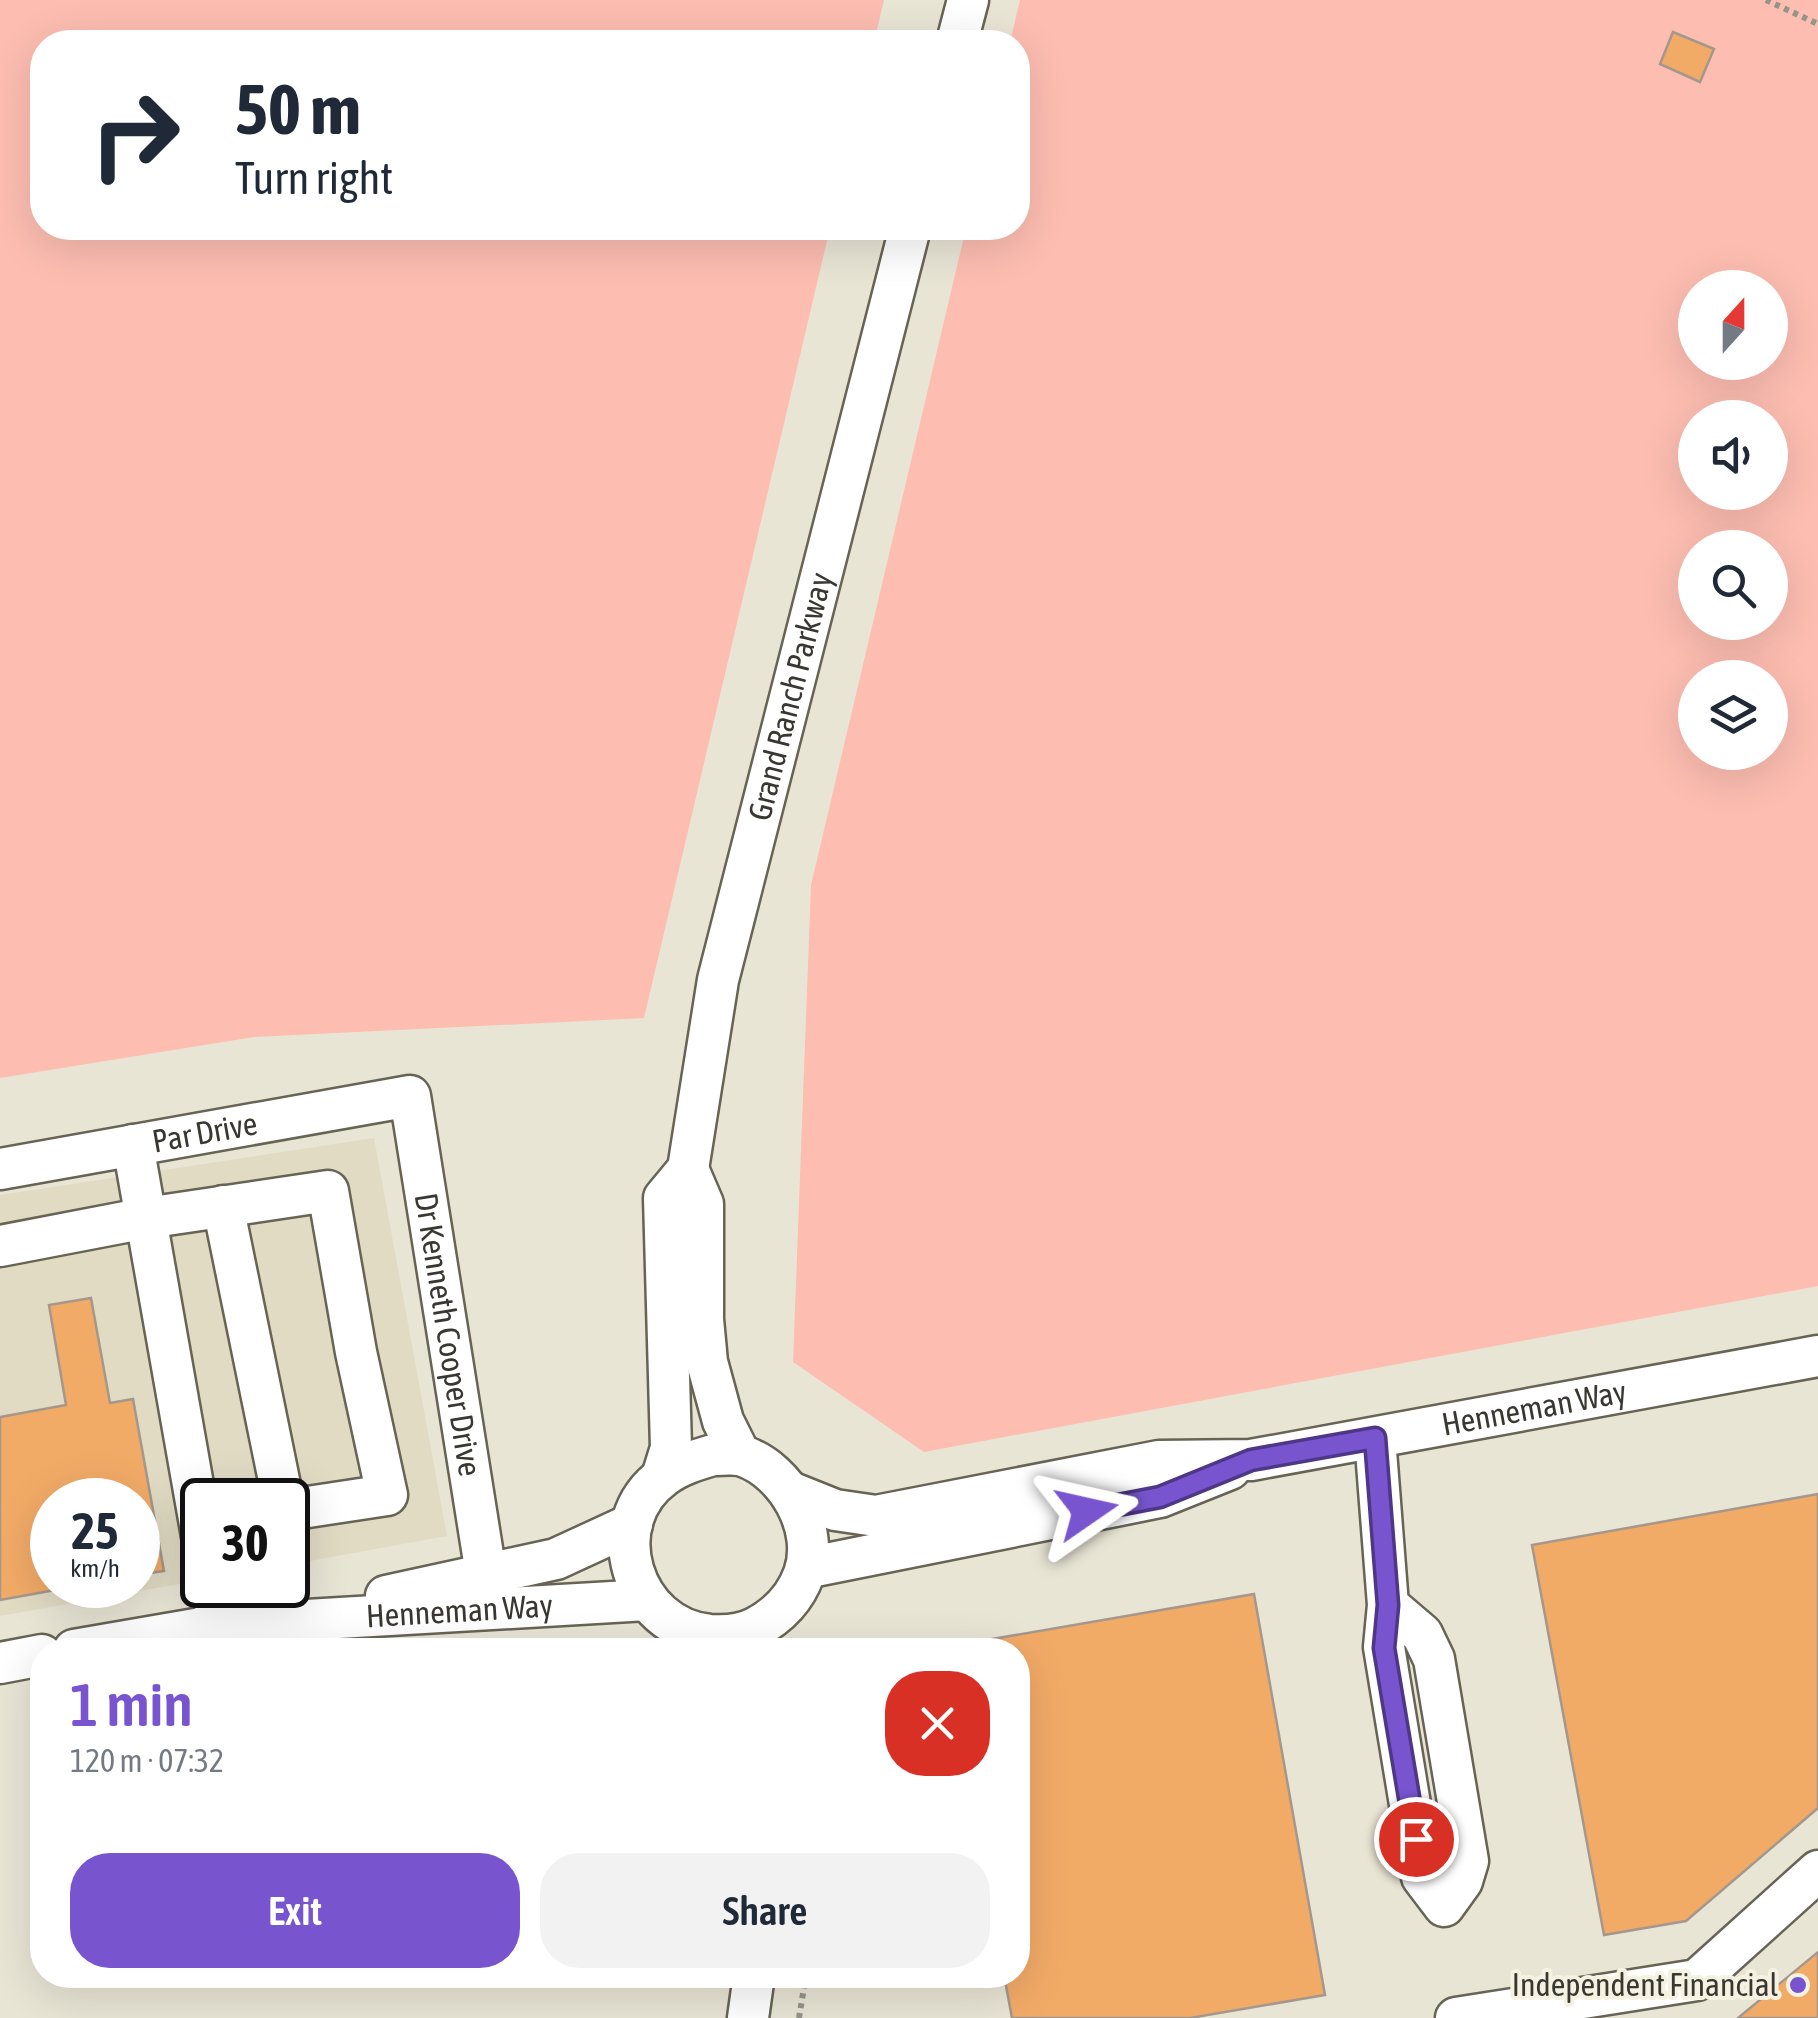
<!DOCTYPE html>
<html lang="en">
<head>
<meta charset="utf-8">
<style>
  body { margin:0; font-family:"Asap Condensed",sans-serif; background:#f2f2f3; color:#1f2937; height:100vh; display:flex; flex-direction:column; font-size:38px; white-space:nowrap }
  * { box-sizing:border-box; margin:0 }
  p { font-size:32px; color:#747a83 }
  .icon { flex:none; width:55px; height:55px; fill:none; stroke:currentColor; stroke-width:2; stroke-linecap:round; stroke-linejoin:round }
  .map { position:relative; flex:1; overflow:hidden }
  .details { position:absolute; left:30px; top:1638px; width:1000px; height:350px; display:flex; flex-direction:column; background:#fff; border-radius:40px; box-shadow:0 10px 40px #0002 }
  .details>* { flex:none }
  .hud { position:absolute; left:30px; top:30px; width:1000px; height:210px; border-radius:40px; box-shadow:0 10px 40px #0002; background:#fff; color:#1f2937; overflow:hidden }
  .needle { width:65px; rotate:21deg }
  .tools { position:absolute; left:1678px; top:270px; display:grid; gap:20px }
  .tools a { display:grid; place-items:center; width:110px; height:110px; border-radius:50%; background:#fff; box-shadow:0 10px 40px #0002; font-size:50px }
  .speed { position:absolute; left:30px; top:1478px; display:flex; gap:20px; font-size:50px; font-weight:700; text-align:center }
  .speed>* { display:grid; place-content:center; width:130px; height:130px; border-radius:50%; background:#fff; box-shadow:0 10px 40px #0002; line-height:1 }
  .speed small { font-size:25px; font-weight:400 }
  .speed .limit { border:5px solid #111; border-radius:15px; background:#fff; color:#111 }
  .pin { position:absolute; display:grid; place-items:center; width:85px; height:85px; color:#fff; margin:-42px; border:5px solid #fff; border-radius:50%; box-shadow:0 2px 10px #0007 }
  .me { position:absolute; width:110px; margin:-55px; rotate:79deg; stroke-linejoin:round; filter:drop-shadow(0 0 8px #0008) }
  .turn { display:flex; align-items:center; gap:35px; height:210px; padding:0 40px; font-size:45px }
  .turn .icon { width:130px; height:130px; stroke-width:2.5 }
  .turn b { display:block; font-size:70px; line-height:85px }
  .round { display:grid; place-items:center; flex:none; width:105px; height:105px; border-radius:40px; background:#f2f2f3 }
  .headline { display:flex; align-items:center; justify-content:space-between; height:170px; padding:0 40px }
  h1 { font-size:60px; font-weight:600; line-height:75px; color:#7855cf }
  .primary-button { display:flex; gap:20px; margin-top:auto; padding:20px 40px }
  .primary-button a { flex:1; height:115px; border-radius:40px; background:#7855cf; color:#fff; font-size:40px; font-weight:600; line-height:115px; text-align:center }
  .primary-button a+a { background:#f2f2f3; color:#1f2937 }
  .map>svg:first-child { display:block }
</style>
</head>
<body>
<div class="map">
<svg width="1818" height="2018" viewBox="0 0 1818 2018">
  <rect width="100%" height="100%" fill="#e9e5d5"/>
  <path fill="#e1dbc4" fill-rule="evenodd" d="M374,1138L447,1536L288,1565V1500H202V1580L0,1616V1195ZM52,1500H138V1585H52Z"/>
  <path fill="#fdbdb1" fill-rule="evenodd" d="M0,0H884L874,42H42V228H830L644,1018L254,1037L0,1078Z
    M1020,0H1818V1286L924,1452L793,1362L811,885L966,228H1018V42H1010ZM1695,288H1770V362H1695ZM1695,418H1770V492H1695ZM1695,548H1770V622H1695ZM1695,678H1770V752H1695Z"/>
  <path fill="#f2aa67" stroke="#a4988d" stroke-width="2.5" d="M1673,32L1714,49L1700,82L1660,64Z
    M91,1298L110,1403L133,1399L164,1571L138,1575V1500H52V1585H83L0,1600V1417L66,1405L49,1305Z
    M1818,1494V1808L1686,1921L1604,1935L1532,1545Z
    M1254,1594L1325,1995L1190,2018H1012L1004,1975H1018V1650H947L946,1647Z
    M1818,1952V2018H1738Z"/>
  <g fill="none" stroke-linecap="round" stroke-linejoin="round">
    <g stroke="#676355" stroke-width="45">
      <g id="minor">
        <path d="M957,42L968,0"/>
        <path d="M133,1145L202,1536"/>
        <path id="s1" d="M0,1169L410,1096L486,1574"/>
        <path d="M688,1169L703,1204V1319L707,1362L723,1421L740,1455"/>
        <path d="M223,1206L283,1500"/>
        <path d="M0,1246L146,1218L328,1191L356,1352L387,1495L288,1510"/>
        <path d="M1375,1438L1388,1605L1384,1647L1422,1877L1444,1906L1462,1881L1468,1861L1434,1659L1422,1634L1388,1605"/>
        <path d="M713,1455C723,1455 734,1453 743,1456C787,1471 820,1529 804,1574C795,1599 778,1616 755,1628C741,1635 725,1636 710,1635C632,1628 599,1523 664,1476C679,1465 696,1460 713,1455Z"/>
        <path id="s2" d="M662,1477L671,1448L664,1198L688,1169L718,980L910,228"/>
        <path id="s3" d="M790,1492L835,1510L876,1516L1159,1461L1251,1460L1818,1356"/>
        <path d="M806,1568L1160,1497L1230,1469"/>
        <path d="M211,1585L219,1625"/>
        <path d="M386,1596L556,1559L632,1524"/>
        <path id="s4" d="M74,1650L219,1625L647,1600"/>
        <path d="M0,1663L42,1655"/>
        <path d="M748,2018L754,1975"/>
        <path d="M1456,2018L1697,1980L1818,1871"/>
      </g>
    </g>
    <path stroke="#969388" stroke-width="6" stroke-dasharray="5 5" stroke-linecap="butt" d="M1766,0L1818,24
      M799,2018L806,1975"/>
    <use href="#minor" stroke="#fff" stroke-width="40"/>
  </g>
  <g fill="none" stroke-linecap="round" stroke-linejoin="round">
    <g stroke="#4e3787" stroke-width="25">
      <path id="route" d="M1087,1511L1160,1497L1251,1460L1375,1438L1388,1605L1384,1648L1416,1839"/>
    </g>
    <use href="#route" stroke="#7855cf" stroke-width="18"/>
  </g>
  <circle fill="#7855cf" stroke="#f6f2e2" stroke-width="4" cx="1798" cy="1985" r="10"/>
  <g text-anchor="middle" stroke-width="8" stroke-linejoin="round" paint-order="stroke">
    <g font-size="32" fill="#393731" stroke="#f6f2e2">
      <text dy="11" stroke="none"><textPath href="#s2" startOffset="802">Grand Ranch Parkway</textPath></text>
      <text dy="11" stroke="none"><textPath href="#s1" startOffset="208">Par Drive</textPath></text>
      <text dy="11" stroke="none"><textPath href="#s1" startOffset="658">Dr Kenneth Cooper Drive</textPath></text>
      <text dy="11" stroke="none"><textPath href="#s3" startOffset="758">Henneman Way</textPath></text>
      <text dy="11" stroke="none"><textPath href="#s4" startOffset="388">Henneman Way</textPath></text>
    </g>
    <g font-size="32" fill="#393731" stroke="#f6f2e2" text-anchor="end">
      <text x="1778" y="1996">Independent Financial</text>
    </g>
  </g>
</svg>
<div class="tools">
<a><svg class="needle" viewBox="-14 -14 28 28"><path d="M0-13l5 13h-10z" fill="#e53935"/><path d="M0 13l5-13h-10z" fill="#747a83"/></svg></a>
<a><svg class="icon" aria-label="sound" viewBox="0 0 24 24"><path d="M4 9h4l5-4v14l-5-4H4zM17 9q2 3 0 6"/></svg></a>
<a><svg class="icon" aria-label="search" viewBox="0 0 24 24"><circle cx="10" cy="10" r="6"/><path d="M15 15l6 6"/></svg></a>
<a><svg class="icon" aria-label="layers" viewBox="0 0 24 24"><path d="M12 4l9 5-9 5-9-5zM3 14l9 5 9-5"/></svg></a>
</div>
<div class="speed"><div>25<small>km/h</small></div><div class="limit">30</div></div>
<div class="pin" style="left:1416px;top:1839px;background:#d93025"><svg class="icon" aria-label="arrive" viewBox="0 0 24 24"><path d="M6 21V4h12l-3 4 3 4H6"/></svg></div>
<svg class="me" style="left:1087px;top:1511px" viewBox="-20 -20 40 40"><path d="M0-17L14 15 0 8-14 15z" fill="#7855cf" stroke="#fff" stroke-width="4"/></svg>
<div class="hud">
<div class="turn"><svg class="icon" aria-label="right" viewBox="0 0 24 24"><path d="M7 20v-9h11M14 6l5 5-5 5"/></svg><div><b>50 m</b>Turn right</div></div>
</div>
<section class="details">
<div class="headline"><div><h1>1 min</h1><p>120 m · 07:32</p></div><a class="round" style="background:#d93025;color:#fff"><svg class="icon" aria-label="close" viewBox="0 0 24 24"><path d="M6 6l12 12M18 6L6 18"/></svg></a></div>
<div class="primary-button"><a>Exit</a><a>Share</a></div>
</section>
</div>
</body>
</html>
